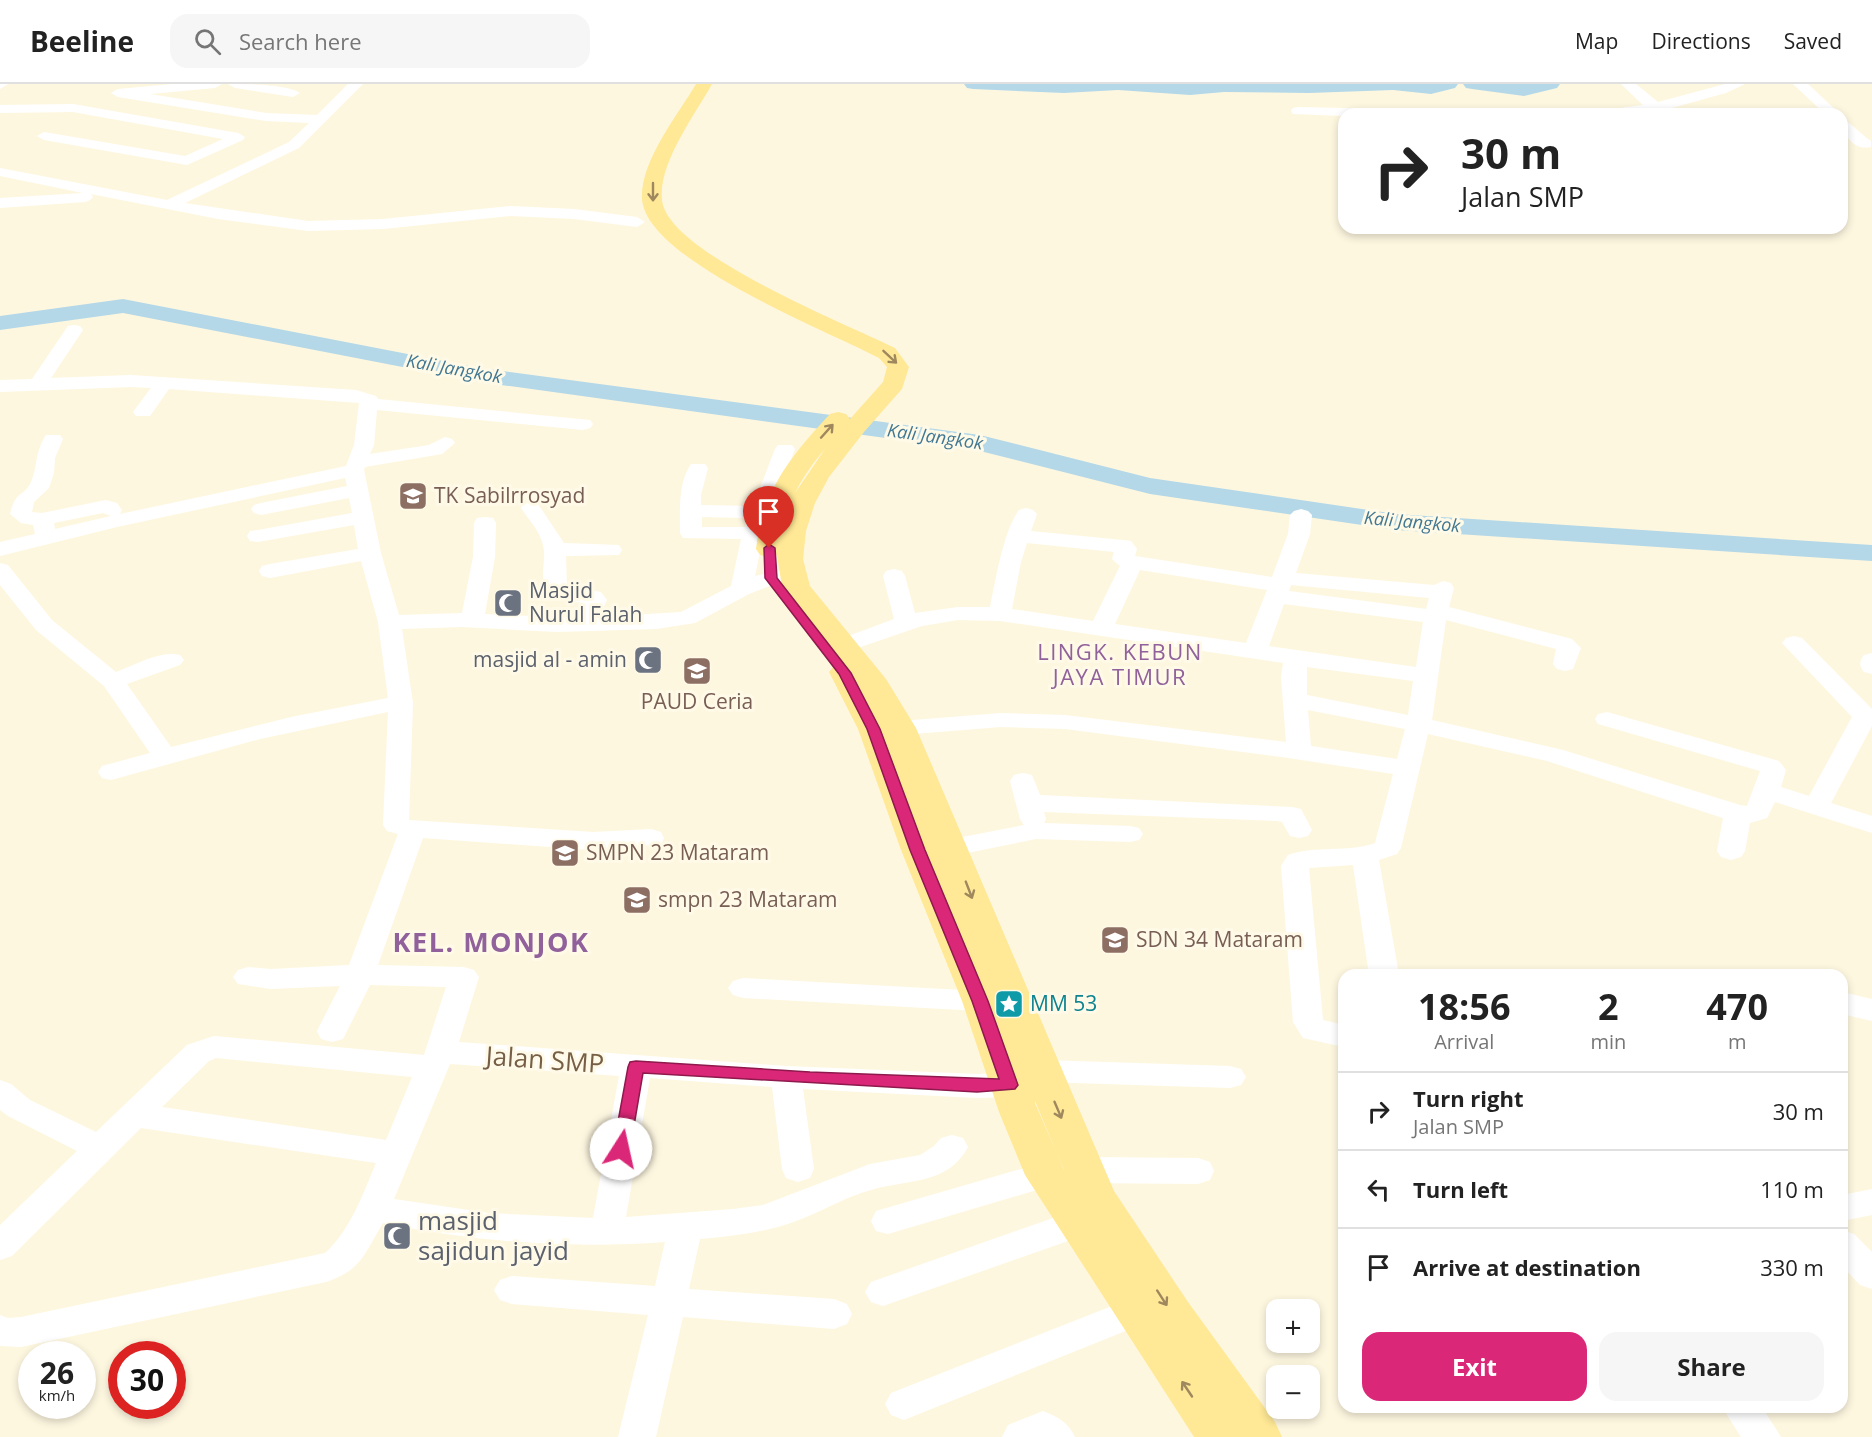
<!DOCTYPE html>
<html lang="en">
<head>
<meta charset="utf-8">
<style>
  body { margin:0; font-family:"Open Sans",sans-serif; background:#f6f6f6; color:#222; height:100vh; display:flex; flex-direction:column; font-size:22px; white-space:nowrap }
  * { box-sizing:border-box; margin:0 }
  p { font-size:20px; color:#767676 }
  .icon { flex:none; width:33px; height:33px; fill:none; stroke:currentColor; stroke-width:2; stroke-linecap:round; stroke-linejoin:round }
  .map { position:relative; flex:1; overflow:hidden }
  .details { position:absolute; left:1338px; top:885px; width:510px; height:444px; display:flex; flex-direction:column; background:#fff; border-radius:18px; box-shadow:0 3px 9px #0003 }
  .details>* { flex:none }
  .hud { position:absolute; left:1338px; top:24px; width:510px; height:126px; border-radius:18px; box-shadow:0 3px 9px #0003; background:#fff; color:#222; overflow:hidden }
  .fabs { position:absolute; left:1266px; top:1215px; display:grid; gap:12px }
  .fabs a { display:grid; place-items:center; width:54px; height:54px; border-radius:12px; background:#fff; box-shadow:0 3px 9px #0003; font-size:30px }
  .speed { position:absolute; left:18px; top:1257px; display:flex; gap:12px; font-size:30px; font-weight:700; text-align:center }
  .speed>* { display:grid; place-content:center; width:78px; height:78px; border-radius:50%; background:#fff; box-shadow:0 3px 9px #0003; line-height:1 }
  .speed small { font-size:15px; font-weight:400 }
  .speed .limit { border:9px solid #d22; background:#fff; color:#111 }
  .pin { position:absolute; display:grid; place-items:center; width:51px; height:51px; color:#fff; margin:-62px -26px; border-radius:50% 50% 50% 0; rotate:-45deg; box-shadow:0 0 6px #0007 }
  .pin .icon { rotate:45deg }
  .me { position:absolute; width:66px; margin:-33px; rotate:10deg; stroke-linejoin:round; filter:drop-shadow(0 0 4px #0008) }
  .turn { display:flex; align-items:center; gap:21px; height:126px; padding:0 24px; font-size:27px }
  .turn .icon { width:78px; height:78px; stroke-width:2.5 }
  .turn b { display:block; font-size:42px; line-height:51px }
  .eta { display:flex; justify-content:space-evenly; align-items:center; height:102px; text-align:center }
  .eta b { font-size:36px; font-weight:700; line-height:42px }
  .action { display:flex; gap:12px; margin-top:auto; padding:12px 24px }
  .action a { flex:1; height:69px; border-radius:18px; background:#db2777; color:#fff; font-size:24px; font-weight:700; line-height:69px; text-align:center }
  .action a+a { background:#f6f6f6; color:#222 }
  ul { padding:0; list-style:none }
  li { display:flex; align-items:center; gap:18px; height:78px; padding:0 24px; border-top:2px solid #e0e0e0 }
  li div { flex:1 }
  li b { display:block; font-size:22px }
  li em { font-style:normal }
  header { display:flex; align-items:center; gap:36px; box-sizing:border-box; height:84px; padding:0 30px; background:#fff; border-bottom:2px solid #e0e0e0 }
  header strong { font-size:28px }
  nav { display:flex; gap:33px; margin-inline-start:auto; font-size:21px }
  .search { width:420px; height:54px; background:#f6f6f6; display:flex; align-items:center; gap:15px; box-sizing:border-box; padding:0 21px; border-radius:18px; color:#767676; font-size:22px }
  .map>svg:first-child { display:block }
</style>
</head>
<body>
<header>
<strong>Beeline</strong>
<div class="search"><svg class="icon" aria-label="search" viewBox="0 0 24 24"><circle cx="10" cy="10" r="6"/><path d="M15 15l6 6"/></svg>Search here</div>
<nav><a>Map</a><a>Directions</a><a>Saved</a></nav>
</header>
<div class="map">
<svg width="1872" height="1353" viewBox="0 0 1872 1353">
  <rect width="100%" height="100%" fill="#fef7e0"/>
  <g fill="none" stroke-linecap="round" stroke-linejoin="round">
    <path fill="#b4d8e8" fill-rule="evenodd" d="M964,0H1458L1455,4L1431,10L1393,6L1309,9L1224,8L1190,11L1118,6L1064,9L973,5L967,4Z
      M1463,0H1560L1557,4L1524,12L1472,5L1466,4Z
      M123,215L480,284L980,351L1150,394L1396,430L1872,461V477L1396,446L1150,410L980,367L480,298L123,229L0,246V232Z"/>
    <path fill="#fff" fill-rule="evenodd" d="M0,0H8L0,5Z
      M172,0H222L215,4L150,10L266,29L317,31L348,0H363L299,64L185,119L308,137L383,135L511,122L574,125L637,133L645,138L637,143L574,135L511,132L383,145L308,147L218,135L91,110L93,113L90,116L85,118L0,124V114L83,109L0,92V84L167,116L289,58L309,39L266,37L118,13L111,9L118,5Z
      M228,0C245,0 288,0 300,9L293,13L235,4Z
      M1621,0H1636L1658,18L1725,0H1745L1726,9L1657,28L1598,30L1605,26L1643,21Z
      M1793,0H1808L1840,30H1825Z
      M73,20L238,49L245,53L243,56L187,81L44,56L37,52L44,48L185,72L223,55L73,28L0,29V21Z
      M1298,23L1428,26L1435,30H1344V32L1293,30L1291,27L1293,24Z
      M1842,35C1849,37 1862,51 1871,57V63C1853,67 1842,50 1842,35Z
      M74,241L80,242L83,246L51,294L131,291L356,306L376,312L378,315L590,336L593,340L590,344L583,346L377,326L374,361L370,370L429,361L445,353L452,355L455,359L442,370L365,383L364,386L381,469L399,531L462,529L473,473L474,439L477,434L485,433L493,434L496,439L495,473L485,530L576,534L583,519L555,515C534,501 548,480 543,461C540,447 529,436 521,424L524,420L531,418L538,420L564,459L619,461L622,466L619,471L566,472L567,502L601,508L607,516L599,533L681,528L731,502L741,455L683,454L680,449C680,427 678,399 691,380H705L708,384L701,411V421L753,422L775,365L778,361H792L795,365L764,449L755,492L791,484L799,486L802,491L799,496L775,500L749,510L695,539L656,545L557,548L462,543L402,545L413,619L409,736L593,748L651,745L661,748L664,754L661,760L593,766L423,754L378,881L464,883L474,886L479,893L459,958L786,982L977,990L1009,989L1020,993L1025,1001L1020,1009L1009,1013L977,1014L803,1005L814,1085L810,1094L798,1098L786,1094L782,1085L772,1003L650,994L626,1133L733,1125L763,1121L870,1080L920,1071L934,1062L941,1054L952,1051L963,1054L968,1063C948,1101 908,1095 871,1106C848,1112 826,1125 804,1134C770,1148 736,1152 700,1155L689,1205L834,1215L847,1220L852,1230L847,1240L834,1245L683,1233L656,1353H618L648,1231L512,1220L500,1216L494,1206L500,1196L512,1192L655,1202L665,1158C570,1165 476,1158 383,1139C364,1170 362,1186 326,1198L21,1263L0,1262V1231L8,1234L21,1233L325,1169C350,1147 363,1110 376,1079L141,1044L12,1172L0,1176V1141L77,1067L8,1032L0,1026V996L11,1000L30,1016L96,1048L187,961L214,952L424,971L446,903L370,901L343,955L332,958L321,955L317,947L340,902L271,905L238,900L233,893L238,886L248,883L271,885L349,881L398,750L387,747L383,741L388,628L260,655L111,696L102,694L98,688L102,682L150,669L104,602L36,546L0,501V479L8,481L52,536L116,588C135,581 161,566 180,571L184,576L180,581L127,600L171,663L291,633L388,614L378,538L361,477L270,494L262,492L259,487L262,482L270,480L358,465L354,441L258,458L250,457L247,452L250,447L258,446L352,429L349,414L261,431L254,429L251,425L254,421L261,419L347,402L345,394L117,443L0,472V458L35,450L33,441L21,439L10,430C16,406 22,414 30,400C38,385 34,369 46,351H60L63,355L55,374L54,389L49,404L34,418L32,428L42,429L106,416L117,419L122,426L120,430L346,382L354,361L359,319L169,305L150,332H136L133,328L151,304L131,303L0,308V296L32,295L68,242ZM103,429L111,432L55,445L54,439ZM702,433L748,434L745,443H702ZM216,974L412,993L386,1056L162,1023L209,977ZM450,980L619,992L593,1134L489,1129L394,1115Z
      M1026,424L1033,426L1037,430L1031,447L1123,456L1131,457L1137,465L1135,472L1272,493L1288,450L1290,431L1294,427L1301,425L1308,427L1312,431L1310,450L1296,489L1434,501L1443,497L1451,499L1454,504L1449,523L1572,555L1581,564L1573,585L1565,587L1557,585L1553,580L1556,565L1446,536L1432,636L1563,666L1740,721L1747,722L1760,687L1598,640L1595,635L1598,630L1607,628L1779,677L1786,686L1781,703L1809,712L1852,633L1782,559L1786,554L1794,552L1802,554L1872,625V642L1831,719L1872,732V749L1775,718L1767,734L1750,739L1745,767L1741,773L1731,776L1721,773L1717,767L1723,734L1547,677L1428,650L1401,764L1397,770L1379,776L1399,891H1369L1353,781L1309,784L1323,936L1344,941V963L1303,954L1293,938L1281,782L1288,771C1317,761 1347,769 1375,759L1393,690L1282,673L1065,645L1001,643L901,651L892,649L889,644L892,639L901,637L1001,629L1065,631L1286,658L1281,593L1283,579L1000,537L958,536L922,542L843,569L835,567L831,562L835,557L894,535L883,492L886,487L894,485L902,487L905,492L915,529L958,523H990C996,495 1003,448 1019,426ZM1027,459L1114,468L1112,475L1120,482L1093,537L1012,525L1021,478ZM1140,486L1267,506L1246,559L1115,540ZM1291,501L1429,514L1426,525L1289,507ZM1284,520L1423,538L1416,583L1269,562ZM1307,583L1413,597L1408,631L1307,611ZM1308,626L1405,645L1397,675L1311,662Z
      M1872,569V590L1864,588C1859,582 1859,577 1864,571Z
      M1023,689L1032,691L1040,711L1292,723L1301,725L1312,746L1308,752L1299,754L1290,752L1282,738L1277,737L1044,728L1046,735L1044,739L1130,742L1139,744L1143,750L1139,756L1130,758L1036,755L952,772L942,769L938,763L942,757L1024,741L1020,735L1010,697L1014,691Z
      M743,894L980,907L991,910L995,917L991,924L980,927L743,914L733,911L728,904L733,897Z
      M1842,908L1872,915V937L1842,930Z
      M1043,976L1230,982L1241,985L1246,993L1241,1001L1230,1004L1043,998L1032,995L1027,987L1032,979Z
      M1084,1073L1198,1074L1210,1078L1214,1087L1210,1096L1198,1100L1084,1099L1072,1095L1068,1086L1072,1077Z
      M1045,1078L1057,1082L1061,1091L1057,1100L888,1150L876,1147L871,1137L876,1127Z
      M1872,1105V1131L1842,1137V1111Z
      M1076,1126L1088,1130L1093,1140L1088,1150L883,1222L871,1218L865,1208L871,1198Z
      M1842,1146L1854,1150L1872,1168V1205L1860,1201L1842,1182Z
      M1135,1213L1148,1218L1153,1228L1148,1238L904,1336L891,1331L885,1320L891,1309Z
      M1722,1323H1762L1781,1353H1741Z
      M1043,1327C1058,1333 1068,1338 1075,1353H1002L1008,1341Z"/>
    <path fill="#ffe996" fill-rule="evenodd" d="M696,0H712C695,31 658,79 662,116C667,169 847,240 895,264L909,283L902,305L864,348L829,393L815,419L806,447L803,475L810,502L886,595L916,644L1114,1107L1188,1218L1275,1338L1282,1353H1194L1025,1091L999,1028L962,917L901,766L858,645L829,588L834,582L842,580L782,503L777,471L769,473L760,471L756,465C763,406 790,373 830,330L838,328L846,330L850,335L883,298L887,283L879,274C828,247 646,176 642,115C640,77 678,31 696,0ZM825,365L795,409C803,393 813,379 825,365ZM1035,1017V1019L1065,1088L1063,1084Z"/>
  </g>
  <defs><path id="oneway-shaft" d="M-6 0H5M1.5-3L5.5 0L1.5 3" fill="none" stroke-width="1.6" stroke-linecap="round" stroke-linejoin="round" transform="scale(1.5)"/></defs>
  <g stroke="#9f885e">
    <use href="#oneway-shaft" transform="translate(653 108) rotate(90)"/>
    <use href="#oneway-shaft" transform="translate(890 273) rotate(43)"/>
    <use href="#oneway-shaft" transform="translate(827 347) rotate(-48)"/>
    <use href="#oneway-shaft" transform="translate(969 806) rotate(69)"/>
    <use href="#oneway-shaft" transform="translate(1058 1026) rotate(67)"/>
    <use href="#oneway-shaft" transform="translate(1162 1214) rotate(57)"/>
    <use href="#oneway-shaft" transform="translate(1187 1305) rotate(-124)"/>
  </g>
  <path fill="#db2777" stroke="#8e194d" stroke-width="1.5" d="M769,460L775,464L777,494L851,589L880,645L925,766L988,917L1018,1001L1015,1005L977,1008L643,989L630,1065L628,1070L621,1072L615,1070L613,1065L628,983L630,978L636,977L810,988L999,995L972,917L910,766L867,645L839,590L765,494L764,464Z"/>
  <defs>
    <g id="school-square" transform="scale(1.5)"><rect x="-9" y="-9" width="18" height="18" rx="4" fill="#8d6e63" stroke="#fffae8"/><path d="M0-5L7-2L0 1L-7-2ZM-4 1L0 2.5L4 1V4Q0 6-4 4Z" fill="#fff"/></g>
    <g id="mosque-square" transform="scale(1.5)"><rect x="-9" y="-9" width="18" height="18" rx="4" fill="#6b7280" stroke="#fffae8"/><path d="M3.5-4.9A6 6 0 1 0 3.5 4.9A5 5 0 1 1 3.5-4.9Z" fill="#fff"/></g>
    <g id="sight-square" transform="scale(1.5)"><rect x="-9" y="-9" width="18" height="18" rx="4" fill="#0f9aa8" stroke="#fffae8"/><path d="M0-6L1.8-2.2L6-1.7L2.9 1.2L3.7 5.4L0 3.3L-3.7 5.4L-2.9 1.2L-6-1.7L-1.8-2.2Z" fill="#fff"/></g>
  </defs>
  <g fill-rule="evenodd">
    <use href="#school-square" x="413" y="412"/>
    <use href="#mosque-square" x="508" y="519"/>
    <use href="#mosque-square" x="648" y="576"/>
    <use href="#school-square" x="697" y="587"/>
    <use href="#school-square" x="565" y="769"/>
    <use href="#school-square" x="637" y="816"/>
    <use href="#school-square" x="1115" y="856"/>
    <use href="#sight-square" x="1009" y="920"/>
    <use href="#mosque-square" x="397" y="1152"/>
  </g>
  <g text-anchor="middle" stroke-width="6" stroke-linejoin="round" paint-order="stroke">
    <g font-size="18" font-style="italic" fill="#417792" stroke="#fffae8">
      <text transform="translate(454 285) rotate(10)" y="6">Kali Jangkok</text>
      <text transform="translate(935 353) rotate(8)" y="6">Kali Jangkok</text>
      <text transform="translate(1412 438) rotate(5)" y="6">Kali Jangkok</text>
    </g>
    <g font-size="21" fill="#785e54" stroke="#fffae8" text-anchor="start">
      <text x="434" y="419">TK Sabilrrosyad</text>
      <text x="697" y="625" text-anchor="middle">PAUD Ceria</text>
      <text x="586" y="776">SMPN 23 Mataram</text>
      <text x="658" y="823">smpn 23 Mataram</text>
      <text x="1136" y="863">SDN 34 Mataram</text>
    </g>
    <g font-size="21" fill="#5b616d" stroke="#fffae8" text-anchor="start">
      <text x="529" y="514">Masjid<tspan x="529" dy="24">Nurul Falah</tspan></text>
      <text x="627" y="583" text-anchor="end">masjid al - amin</text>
    </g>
    <g font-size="21" fill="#0d838f" stroke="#fffae8" text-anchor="start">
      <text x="1030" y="927">MM 53</text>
    </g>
    <g font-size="22" letter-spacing="1.5" fill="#90619a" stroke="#fffae8">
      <text x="1120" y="576">LINGK. KEBUN<tspan x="1120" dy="25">JAYA TIMUR</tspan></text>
    </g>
    <g font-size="26" fill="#765f46" stroke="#fffae8">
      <text transform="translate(545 976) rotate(4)" y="9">Jalan SMP</text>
    </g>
    <g font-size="26" fill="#5b616d" stroke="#fffae8" text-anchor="start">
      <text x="418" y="1146">masjid<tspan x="418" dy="30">sajidun jayid</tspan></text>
    </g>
    <g font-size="27" font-weight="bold" letter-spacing="1.5" fill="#90619a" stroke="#fffae8">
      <text x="491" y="868">KEL. MONJOK</text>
    </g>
  </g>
</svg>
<div class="fabs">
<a>+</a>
<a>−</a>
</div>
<div class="speed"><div>26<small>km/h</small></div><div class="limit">30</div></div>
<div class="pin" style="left:769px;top:464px;background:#d93025"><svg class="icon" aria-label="arrive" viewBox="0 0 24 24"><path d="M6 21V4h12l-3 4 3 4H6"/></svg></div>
<svg class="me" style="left:621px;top:1065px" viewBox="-20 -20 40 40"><circle r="19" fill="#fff"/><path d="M0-13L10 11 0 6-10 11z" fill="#db2777"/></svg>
<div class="hud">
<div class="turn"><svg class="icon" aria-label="right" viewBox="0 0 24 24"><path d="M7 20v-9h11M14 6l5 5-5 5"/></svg><div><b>30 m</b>Jalan SMP</div></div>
</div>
<section class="details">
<div class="eta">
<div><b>18:56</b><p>Arrival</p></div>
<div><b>2</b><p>min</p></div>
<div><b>470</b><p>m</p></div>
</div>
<ul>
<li><svg class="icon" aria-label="right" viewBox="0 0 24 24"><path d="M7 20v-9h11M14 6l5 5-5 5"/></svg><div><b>Turn right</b><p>Jalan SMP</p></div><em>30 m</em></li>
<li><svg class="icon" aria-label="left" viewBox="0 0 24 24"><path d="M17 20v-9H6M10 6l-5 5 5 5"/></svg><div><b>Turn left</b></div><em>110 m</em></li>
<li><svg class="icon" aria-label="arrive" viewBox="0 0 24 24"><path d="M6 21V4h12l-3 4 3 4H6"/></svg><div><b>Arrive at destination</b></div><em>330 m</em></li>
</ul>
<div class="action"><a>Exit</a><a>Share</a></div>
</section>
</div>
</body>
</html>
